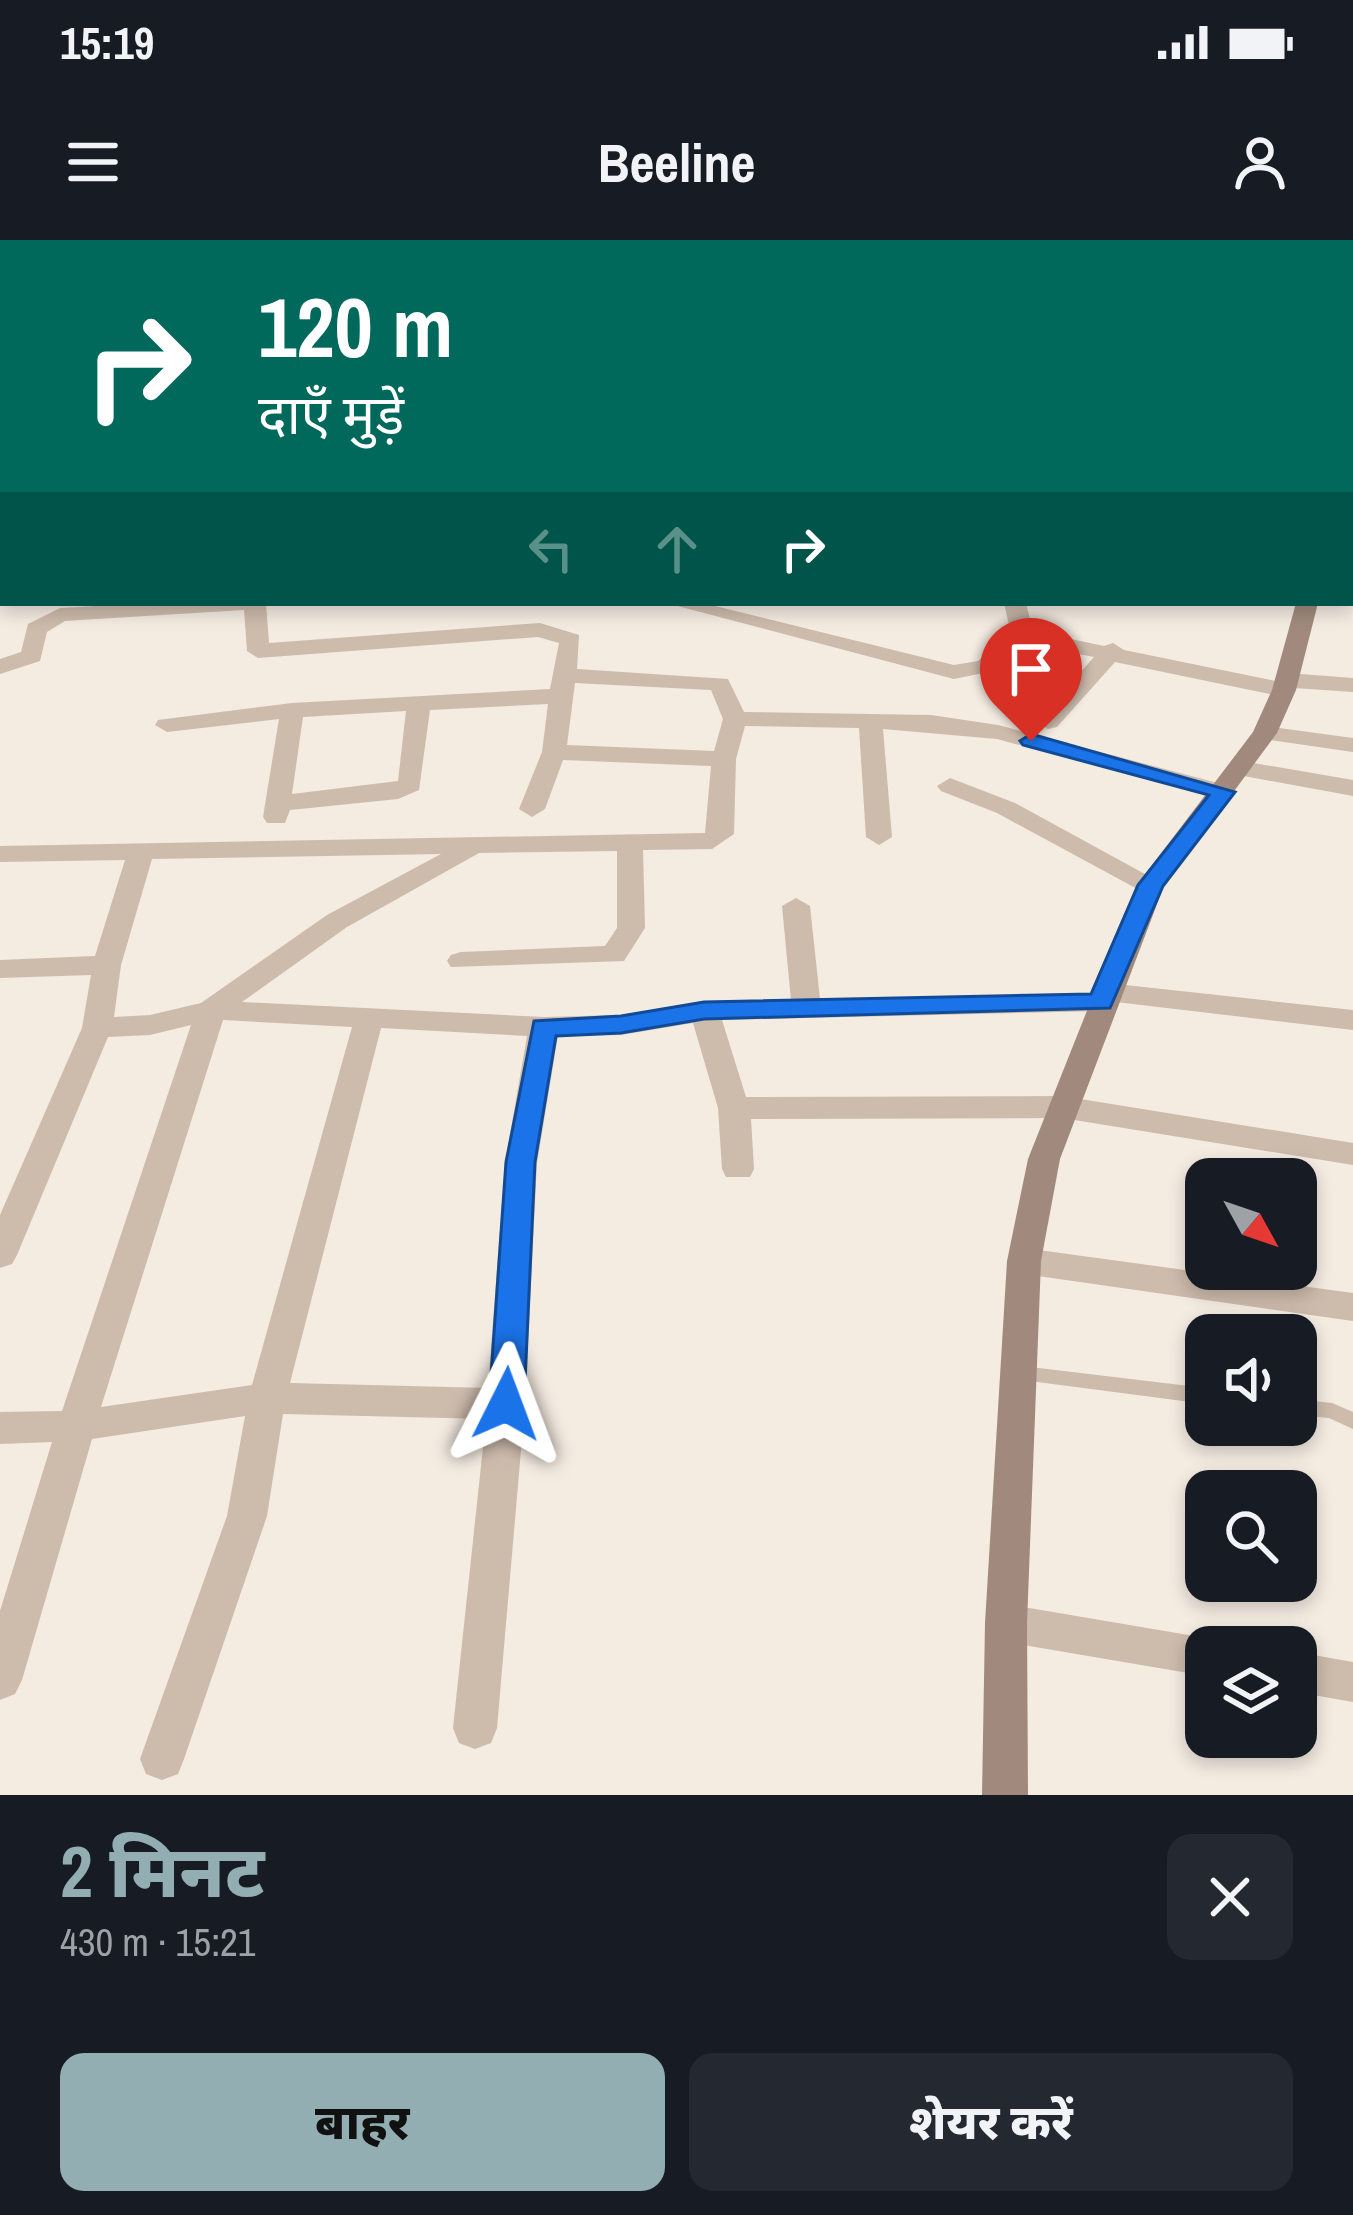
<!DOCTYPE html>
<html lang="hi">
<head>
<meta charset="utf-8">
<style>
  body { margin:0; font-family:"Archivo Narrow","Noto Sans Devanagari",sans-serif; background:#242831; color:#f1f3f6; height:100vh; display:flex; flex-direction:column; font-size:45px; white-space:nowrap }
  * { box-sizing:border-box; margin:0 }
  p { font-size:39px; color:#9ea1a6 }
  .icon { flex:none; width:66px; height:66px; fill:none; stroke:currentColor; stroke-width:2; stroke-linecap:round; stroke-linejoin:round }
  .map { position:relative; height:1555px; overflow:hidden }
  .panel { display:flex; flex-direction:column; background:#171b24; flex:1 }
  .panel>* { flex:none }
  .top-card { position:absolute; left:0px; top:0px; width:1353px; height:366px; box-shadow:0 6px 18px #0003; background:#00695c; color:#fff; overflow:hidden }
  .needle { width:78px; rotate:130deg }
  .fabs { position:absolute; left:1185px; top:918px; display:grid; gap:24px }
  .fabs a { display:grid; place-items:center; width:132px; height:132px; border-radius:24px; background:#171b24; box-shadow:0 6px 18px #0003; font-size:60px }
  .pin { position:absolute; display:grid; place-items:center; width:102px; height:102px; color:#fff; margin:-123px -51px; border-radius:50% 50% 50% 0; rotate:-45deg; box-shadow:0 0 12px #0007 }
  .pin .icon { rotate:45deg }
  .me { position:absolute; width:132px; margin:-66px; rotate:3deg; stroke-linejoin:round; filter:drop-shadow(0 0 9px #0008) }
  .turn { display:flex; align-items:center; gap:42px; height:252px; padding:0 60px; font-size:54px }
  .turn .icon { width:156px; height:156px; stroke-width:2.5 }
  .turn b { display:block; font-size:84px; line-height:102px }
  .lanes { display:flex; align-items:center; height:114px; padding:0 60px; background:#0003; justify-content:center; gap:60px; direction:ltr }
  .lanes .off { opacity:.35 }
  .round { display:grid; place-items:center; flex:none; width:126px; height:126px; border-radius:24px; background:#242831 }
  .headline { display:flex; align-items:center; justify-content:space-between; height:204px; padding:0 60px }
  h1 { font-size:72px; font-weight:800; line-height:90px; color:#92aeb2 }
  .cta { display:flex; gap:24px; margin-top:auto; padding:24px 60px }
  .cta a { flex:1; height:138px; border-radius:24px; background:#92aeb2; color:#111; font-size:48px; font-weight:800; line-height:138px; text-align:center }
  .cta a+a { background:#242831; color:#f1f3f6 }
  .status { display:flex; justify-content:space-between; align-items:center; height:84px; padding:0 60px; background:#171b24; direction:ltr }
  .status svg { height:33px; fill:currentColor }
  header { display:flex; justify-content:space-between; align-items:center; height:156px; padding:0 60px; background:#171b24; font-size:54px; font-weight:800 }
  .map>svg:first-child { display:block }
</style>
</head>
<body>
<div class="status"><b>15:19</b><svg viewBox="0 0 49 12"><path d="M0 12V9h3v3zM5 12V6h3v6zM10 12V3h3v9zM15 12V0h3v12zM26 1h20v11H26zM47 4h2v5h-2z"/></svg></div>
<header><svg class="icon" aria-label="menu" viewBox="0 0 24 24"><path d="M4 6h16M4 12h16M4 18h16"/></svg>Beeline<svg class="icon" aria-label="person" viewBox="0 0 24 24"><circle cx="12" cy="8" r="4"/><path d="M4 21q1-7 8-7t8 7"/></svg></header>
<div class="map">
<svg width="1353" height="1555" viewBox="0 0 1353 1555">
  <rect width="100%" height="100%" fill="#f4ebe1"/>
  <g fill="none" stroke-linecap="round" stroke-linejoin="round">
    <path fill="#cdbbac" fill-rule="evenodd" d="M1022,1126L1206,1148V1164L1022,1140L1015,1138L1013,1133L1015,1128Z
      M1296,1159L1332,1163L1353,1172V1189L1329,1178L1296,1175Z"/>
    <path fill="#cdbbac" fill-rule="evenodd" d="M593,0H612L614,3H595Z
      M866,0H887L889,3H868Z
      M963,0H983L985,3H965Z
      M1023,0H1041L1043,3H1025Z
      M1064,0H1083L1085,3H1066Z
      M1158,0H1179L1181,3H1160Z
      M1240,0H1261L1263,3H1242Z
      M1353,0V8L1343,3L1345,1Z
      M0,7H3L2,17H0Z
      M0,33H3V43H0Z
      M1350,40L1353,41V51L1350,50Z
      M0,60H3V70H0Z
      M1350,80L1353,81V91L1350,90Z
      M3,84V94L0,95V85Z
      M0,148H3V160H0Z
      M1353,231V244L1350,245V232Z
      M1350,286L1353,287V299L1350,298Z
      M148,363H266L269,403L540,383L579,395L577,429L728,439L744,472L931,475L998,485L1233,547L1237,552L1224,560L997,499L883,489L892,597L879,605L866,597L859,488L745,486L736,519L734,594L712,609L643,610L645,688L624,721L451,727L447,721L451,715L461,712L605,706L617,688V611L479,613L347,687L242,762L544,777L621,775L704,761L791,760L782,666L796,658L810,666L820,759L1093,753L1097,745L1107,743L1353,770V790L1116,762L1101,771L722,780L746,857L1062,856L1353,903V925L1062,878L751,879L754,929L750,937H726L722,929L718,868L693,783L621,795L558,796L537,923L525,1164L497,1488L491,1503L475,1509L459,1503L453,1488L486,1179L283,1174L267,1276L184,1519L178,1534L162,1540L146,1534L140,1519L227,1276L245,1176L92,1199L22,1440L15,1454L0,1460V1371L52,1202L0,1204V1172L62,1171L191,785L150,795L108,797L17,1015L12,1024L0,1028V975L82,788L91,735L0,738V720L95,716L125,620L0,622V606L705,593L711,526L563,520L545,569L532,577L519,569L542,512L548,464L430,470L419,550L398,559L290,570L285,583H267L263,577L279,479L167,492L155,485L158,480L292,463L550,449L559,403L538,397L258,418L247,411L244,370L65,381L47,392L40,421L0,434V419L21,412L28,384L60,368ZM575,443L711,450L723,479L714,511L567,505ZM406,471L398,541L292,554L303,477ZM441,614L327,675L201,763L150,775L114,777L121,725L152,619ZM223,780L352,787L252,1145L101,1167ZM381,788L527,796L505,923L488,1148L290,1143Z
      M666,363H703L954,425L978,421L1011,394L1004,363H1026L1033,391L1104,406L1113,403L1124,410L1276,441L1287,433L1353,438V452L1294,448L1292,455L1284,457L1115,422L1057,487L1048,489L1036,482L1094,417L1027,404L993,431L954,439Z
      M1265,486L1353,498V512L1256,498L1253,493Z
      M1242,521L1353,540V556L1233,534L1229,529Z
      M950,538L1015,563L1165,645L1161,651H1141L997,573L941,551L937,546Z
      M1024,1008L1353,1053V1081L1024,1034L1012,1030L1007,1021L1012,1012Z
      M1006,1364L1206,1398L1223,1407H1206V1436L1006,1402L991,1396L985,1383L991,1370Z
      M1296,1412L1353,1422V1462L1296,1452Z"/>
    <path fill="#a18a7d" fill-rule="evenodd" d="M734,0H753L755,3H736Z
      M1304,0H1319L1321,3H1306Z
      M0,317H3L0,330Z
      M1296,363H1318L1296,450L1277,493L1164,646L1060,919L1041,1021L1027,1383L1028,1555H982L985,1383L1007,1021L1028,919L1137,645L1253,492L1272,450Z"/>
  </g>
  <path fill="#1a73e8" stroke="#114b97" stroke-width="3" d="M1031,494L1235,552L1163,646L1110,768L704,779L621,793L556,796L535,922L524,1164L519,1174H494L489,1164L506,922L534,781L621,776L704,762L1091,754L1138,645L1209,555L1023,505L1020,501Z"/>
</svg>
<div class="fabs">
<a><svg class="needle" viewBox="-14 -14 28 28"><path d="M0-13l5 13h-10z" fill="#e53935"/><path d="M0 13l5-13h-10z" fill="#9ea1a6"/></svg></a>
<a><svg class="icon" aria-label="sound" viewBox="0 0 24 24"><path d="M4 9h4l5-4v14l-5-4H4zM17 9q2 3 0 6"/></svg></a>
<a><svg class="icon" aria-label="search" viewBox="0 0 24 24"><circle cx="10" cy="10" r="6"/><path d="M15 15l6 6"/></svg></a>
<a><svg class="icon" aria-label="layers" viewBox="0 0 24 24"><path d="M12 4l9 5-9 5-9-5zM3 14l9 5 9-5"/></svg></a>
</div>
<div class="pin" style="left:1031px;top:501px;background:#d93025"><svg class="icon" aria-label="arrive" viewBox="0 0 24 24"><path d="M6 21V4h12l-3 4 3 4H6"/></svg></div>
<svg class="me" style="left:506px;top:1164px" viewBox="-20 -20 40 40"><path d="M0-17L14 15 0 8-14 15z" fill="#1a73e8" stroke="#fff" stroke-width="4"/></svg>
<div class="top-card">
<div class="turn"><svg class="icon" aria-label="right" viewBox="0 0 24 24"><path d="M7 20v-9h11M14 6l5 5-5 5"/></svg><div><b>120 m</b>दाएँ मुड़ें</div></div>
<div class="lanes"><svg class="icon off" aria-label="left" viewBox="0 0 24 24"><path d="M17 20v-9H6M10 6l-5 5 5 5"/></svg><svg class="icon off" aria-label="ahead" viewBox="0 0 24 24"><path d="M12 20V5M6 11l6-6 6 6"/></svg><svg class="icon" aria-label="right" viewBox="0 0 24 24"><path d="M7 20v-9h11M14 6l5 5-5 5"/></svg></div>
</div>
</div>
<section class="panel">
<div class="headline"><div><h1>2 मिनट</h1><p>430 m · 15:21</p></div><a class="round"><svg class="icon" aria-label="close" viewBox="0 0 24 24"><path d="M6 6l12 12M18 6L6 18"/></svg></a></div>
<div class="cta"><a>बाहर</a><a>शेयर करें</a></div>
</section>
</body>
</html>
